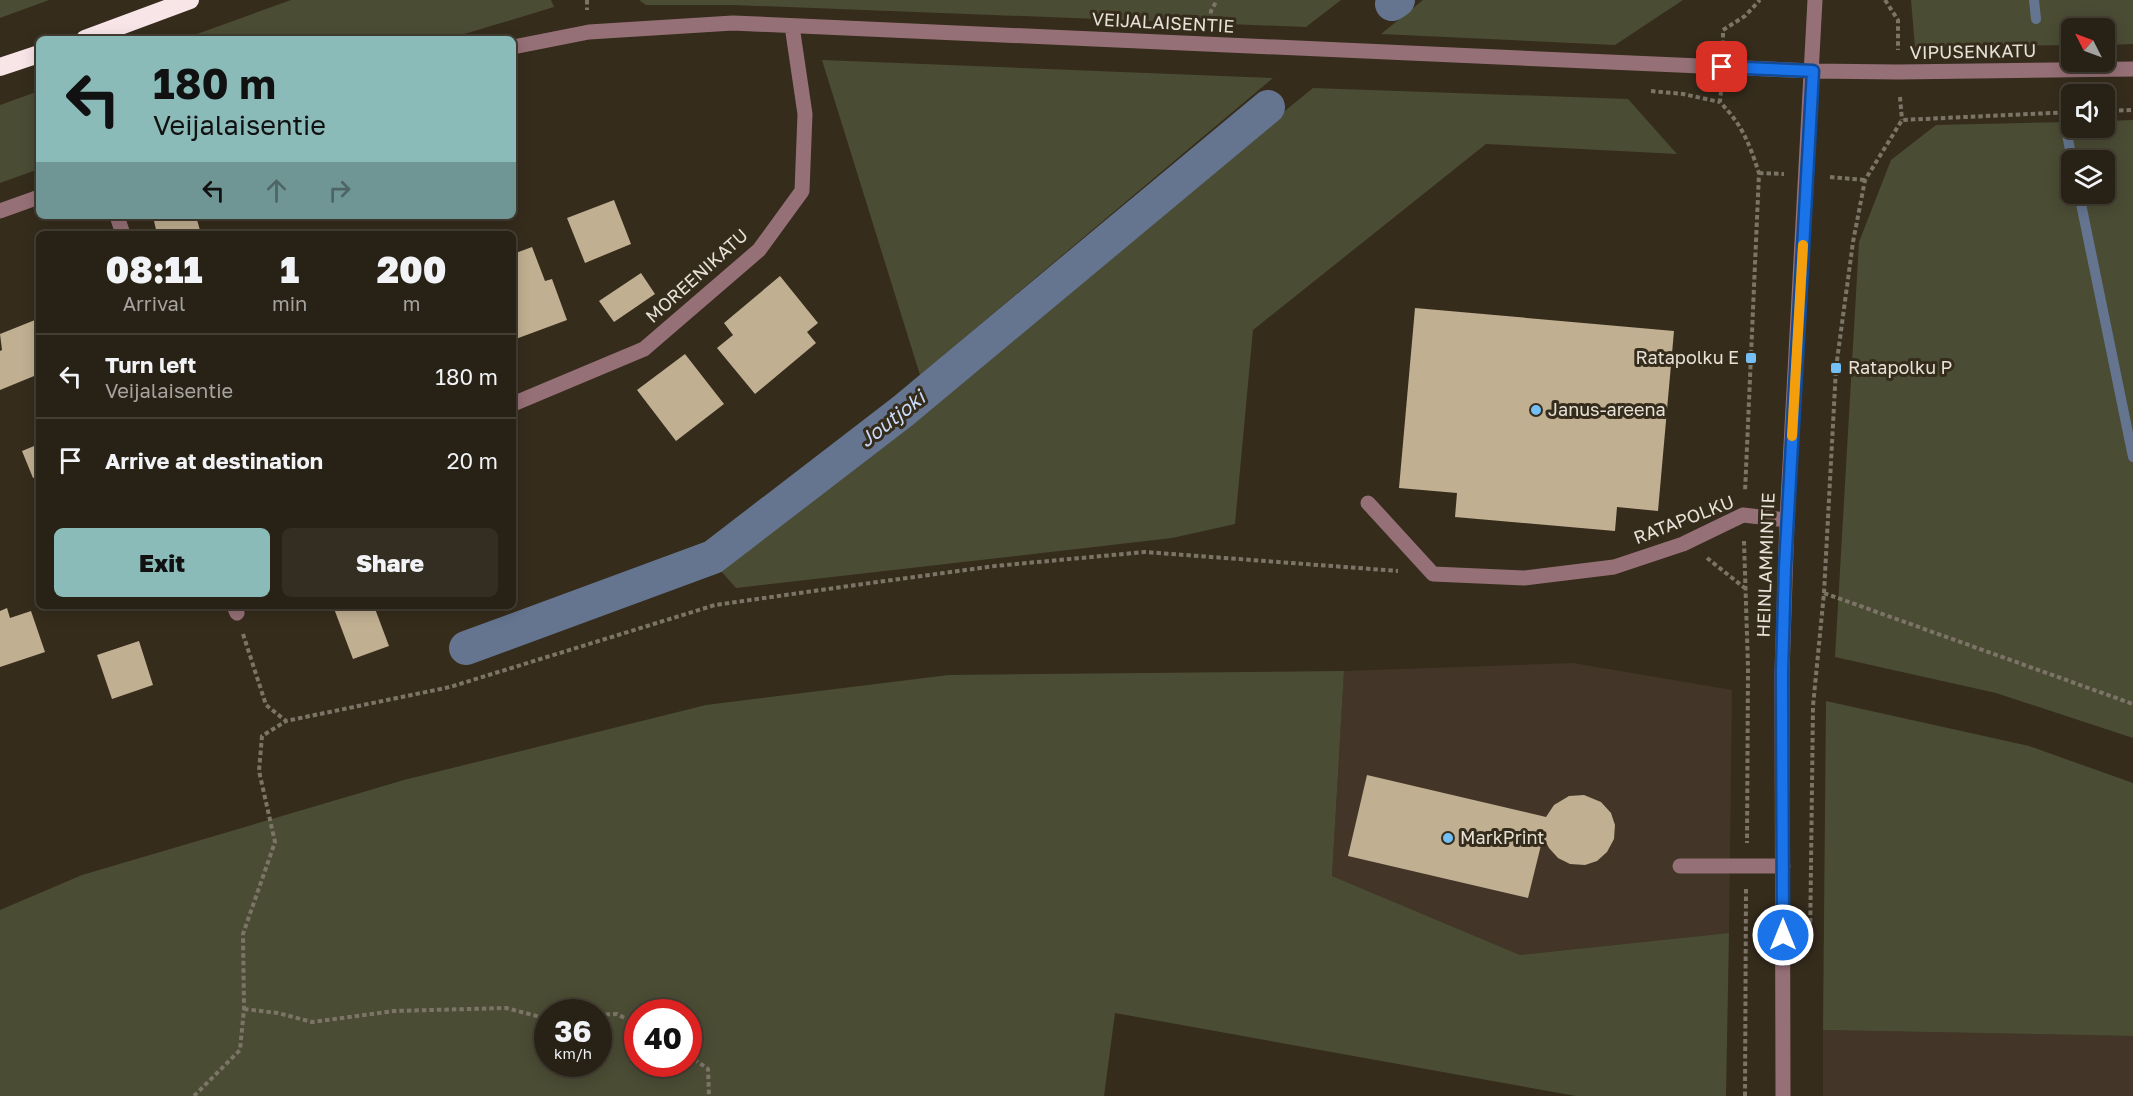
<!DOCTYPE html>
<html lang="en">
<head>
<meta charset="utf-8">
<style>
  body { margin:0; font-family:"Golos Text",sans-serif; background:#342e22; color:#f1f3f6; height:100vh; display:flex; flex-direction:column; font-size:22px; white-space:nowrap }
  * { box-sizing:border-box; margin:0 }
  p { font-size:20px; color:#a5a3a0 }
  .icon { flex:none; width:33px; height:33px; fill:none; stroke:currentColor; stroke-width:2; stroke-linecap:round; stroke-linejoin:round }
  .map { position:relative; flex:1; overflow:hidden }
  .panel { position:absolute; left:36px; top:231px; width:480px; height:378px; display:flex; flex-direction:column; background:#282115; border-radius:9px; box-shadow:0 3px 15px #0003,0 0 0 2px #443e34 }
  .panel>* { flex:none }
  .banner { position:absolute; left:36px; top:36px; width:480px; height:183px; border-radius:9px; box-shadow:0 3px 15px #0003,0 0 0 2px #443e34; background:#8bbbb9; color:#111; overflow:hidden }
  .needle { width:39px; rotate:312deg }
  .fabs { position:absolute; left:2061px; top:18px; display:grid; gap:12px }
  .fabs a { display:grid; place-items:center; width:54px; height:54px; border-radius:9px; background:#282115; box-shadow:0 3px 15px #0003,0 0 0 2px #443e34; font-size:30px }
  .speed { position:absolute; left:534px; top:999px; display:flex; gap:12px; font-size:30px; font-weight:700; text-align:center }
  .speed>* { display:grid; place-content:center; width:78px; height:78px; border-radius:50%; background:#282115; box-shadow:0 3px 15px #0003,0 0 0 2px #443e34; line-height:1 }
  .speed small { font-size:15px; font-weight:400 }
  .speed .limit { border:9px solid #d22; background:#fff; color:#111 }
  .pin { position:absolute; display:grid; place-items:center; width:51px; height:51px; color:#fff; margin:-26px; border-radius:12px; box-shadow:0 3px 9px #0006 }
  .me { position:absolute; width:66px; margin:-33px; rotate:0deg; stroke-linejoin:round; filter:drop-shadow(0 0 4px #0008) }
  .turn { display:flex; align-items:center; gap:21px; height:126px; padding:0 18px; font-size:27px }
  .turn .icon { width:78px; height:78px; stroke-width:2.5 }
  .turn b { display:block; font-size:42px; line-height:51px }
  .lanes { display:flex; align-items:center; height:57px; padding:0 18px; background:#0003; justify-content:center; gap:30px; direction:ltr }
  .lanes .off { opacity:.35 }
  .eta { display:flex; justify-content:space-evenly; align-items:center; height:102px; text-align:center }
  .eta b { font-size:36px; font-weight:800; line-height:42px }
  .primary-button { display:flex; gap:12px; margin-top:auto; padding:12px 18px }
  .primary-button a { flex:1; height:69px; border-radius:9px; background:#8bbbb9; color:#111; font-size:24px; font-weight:800; line-height:69px; text-align:center }
  .primary-button a+a { background:#342e22; color:#f1f3f6 }
  ul { padding:0; list-style:none }
  li { display:flex; align-items:center; gap:18px; height:84px; padding:0 18px; border-top:2px solid #443e34 }
  li div { flex:1 }
  li b { display:block; font-size:22px }
  li em { font-style:normal }
  .map>svg:first-child { display:block }
</style>
</head>
<body>
<div class="map">
<svg width="2133" height="1096" viewBox="0 0 2133 1096">
  <rect width="100%" height="100%" fill="#352c1c"/>
  <path fill="#433629" d="M1573,663L1732,690L1729,933L1520,955L1332,876L1344,671Z
    M1823,1030L2133,1036V1096H1823Z"/>
  <path fill="#4b4c34" fill-rule="evenodd" d="M0,0H49L0,18Z
    M291,0H551L554,7L448,39H183Z
    M639,0H1341L1306,27L733,5H646Z
    M1423,0H1683L1615,45L1381,34Z
    M1911,0H2133V44L2105,45L2104,28H2072L2071,45L1915,47Z
    M822,60L1273,78L920,375Z
    M1313,88L1628,99L1677,154L1486,144L1253,330L1235,524L1172,538L736,588L720,570Z
    M39,91V169L0,183V105Z
    M2133,120V738L1996,693L1835,657L1859,242L1891,160L1936,125L2071,122L2072,128H2104L2105,121ZM2072,160H2104V194H2072Z
    M1344,671L1332,876L1520,955L1729,933L1726,1096H1576L1115,1013L1104,1096H0V910L82,875L404,780L706,705L949,675ZM598,1012V1064H548V1012ZM688,1012V1064H638V1012Z
    M1826,701L2029,746L2133,783V1036L1823,1030Z"/>
  <g fill="none" stroke-linecap="round" stroke-linejoin="round">
    <path stroke="#657590" stroke-width="10" d="M2034,0L2036,19
      M2067,134L2072,160
      M2079,194L2133,457"/>
    <path stroke="#657590" stroke-width="34" d="M1392,4L1398,0
      M466,648L713,557L903,411L1268,107"/>
  </g>
  <path fill="#c1af91" d="M614,200L631,244L585,263L567,218Z
    M171,216H196L201,234H157L154,221Z
    M532,247L545,281L552,279L567,320L513,340V254Z
    M641,273L655,294L614,322L599,301Z
    M780,276L818,323L807,332L816,343L755,394L717,348L733,335L724,323Z
    M1415,308L1674,331L1658,511L1617,507L1615,531L1455,517L1457,493L1399,488Z
    M35,320L39,330V374L0,390V351L2,350L0,334Z
    M685,354L724,404L676,441L637,390Z
    M39,444V476L33,478L22,451Z
    M333,606H374L389,646L353,659Z
    M7,608L10,618L31,611L45,652L0,667V611Z
    M139,641L153,685L112,699L97,655Z
    M1367,775L1546,817L1554,805L1569,796L1584,795L1601,802L1611,813L1615,825L1614,839L1607,852L1597,861L1585,865L1570,864L1558,858L1549,848L1543,837L1528,898L1348,856Z"/>
  <g fill="none" stroke-linecap="round" stroke-linejoin="round">
    <path stroke="#7c7567" stroke-width="4" stroke-dasharray="4.5 3" stroke-linecap="butt" d="M587,0V10
      M1885,0L1898,20V50
      M1210,21L1211,11L1217,0
      M1723,45V30L1745,16L1760,0
      M1651,91L1683,94L1720,102
      M1721,91L1720,102C1743,126 1749,143 1759,173L1745,492
      M1900,97L1902,120
      M2104,111L2133,110
      M1759,173L1784,174
      M1830,177L1865,180
      M1744,541L1748,667L1747,843
      M1707,558L1746,589
      M1824,593L2133,704
      M243,634L266,705L286,721L450,687L715,605L863,584L995,566L1145,552L1398,571
      M1810,945L1813,706L1824,593L1836,368L1853,242L1865,180L1902,120L2072,112
      M244,1009L278,1013L312,1022L394,1011L506,1008L548,1019
      M598,1015L617,1014L638,1025
      M688,1055L708,1069L709,1096
      M194,1096L240,1050L244,1009L243,934L275,842L259,771L262,736L286,721
      M1745,1096L1746,889"/>
    <path stroke="#967077" stroke-width="15" d="M513,47L589,32L733,23L1813,71L1898,72L2133,69
      M0,211L39,197
      M117,216L123,234
      M513,404L644,349L759,250L802,191L805,114L792,26
      M1368,503L1433,574L1524,578L1614,567L1683,544L1743,515L1787,520
      M234,606L237,613
      M1680,866H1783
      M1783,1096L1782,672L1787,520L1815,0"/>
    <path stroke="#f8e5e8" stroke-width="18" d="M85,39L190,0
      M0,67L39,54"/>
  </g>
  <g fill="none" stroke-linecap="round" stroke-linejoin="round">
    <g stroke="#114b97" stroke-width="15">
      <path id="route" d="M1722,67L1813,71L1785,567L1782,672L1783,935"/>
    </g>
    <use href="#route" stroke="#1a73e8" stroke-width="10"/>
    <path stroke="#f59e0b" stroke-width="10" d="M1792,436L1803,245"/>
  </g>
  <g fill="#74c0f6" stroke="#352c1c" stroke-width="2">
    <rect x="1745" y="352" width="12" height="12" rx="3"/>
    <rect x="1830" y="362" width="12" height="12" rx="3"/>
    <circle cx="1536" cy="410" r="6"/>
    <circle cx="1448" cy="838" r="6"/>
  </g>
  <g text-anchor="middle" stroke-width="6" stroke-linejoin="round" paint-order="stroke">
    <g font-size="18" fill="#e7e1d7" stroke="#352c1c">
      <text transform="translate(1163 23) rotate(3)" y="6">VEIJALAISENTIE</text>
      <text transform="translate(1973 52) rotate(-1)" y="6">VIPUSENKATU</text>
      <text transform="translate(697 276) rotate(-42)" y="6">MOREENIKATU</text>
      <text transform="translate(1684 520) rotate(-21)" y="6">RATAPOLKU</text>
      <text transform="translate(1766 565) rotate(-88)" y="6">HEINLAMMINTIE</text>
    </g>
    <g font-size="18" fill="#e7e1d7" stroke="#352c1c" text-anchor="start">
      <text x="1739" y="364" text-anchor="end">Ratapolku E</text>
      <text x="1848" y="374">Ratapolku P</text>
      <text x="1548" y="416">Janus-areena</text>
      <text x="1460" y="844">MarkPrint</text>
    </g>
    <g font-size="20" font-style="italic" fill="#c8daf8" stroke="#352c1c">
      <text transform="translate(892 419) rotate(-38)" y="7">Joutjoki</text>
    </g>
  </g>
</svg>
<div class="fabs">
<a><svg class="needle" viewBox="-14 -14 28 28"><path d="M0-13l5 13h-10z" fill="#e53935"/><path d="M0 13l5-13h-10z" fill="#a5a3a0"/></svg></a>
<a><svg class="icon" aria-label="sound" viewBox="0 0 24 24"><path d="M4 9h4l5-4v14l-5-4H4zM17 9q2 3 0 6"/></svg></a>
<a><svg class="icon" aria-label="layers" viewBox="0 0 24 24"><path d="M12 4l9 5-9 5-9-5zM3 14l9 5 9-5"/></svg></a>
</div>
<div class="speed"><div>36<small>km/h</small></div><div class="limit">40</div></div>
<div class="pin" style="left:1722px;top:67px;background:#d93025"><svg class="icon" aria-label="arrive" viewBox="0 0 24 24"><path d="M6 21V4h12l-3 4 3 4H6"/></svg></div>
<svg class="me" style="left:1783px;top:935px" viewBox="-20 -20 40 40"><circle r="17" fill="#1a73e8" stroke="#fff" stroke-width="3"/><path d="M0-11L8 9 0 5-8 9z" fill="#fff"/></svg>
<div class="banner">
<div class="turn"><svg class="icon" aria-label="left" viewBox="0 0 24 24"><path d="M17 20v-9H6M10 6l-5 5 5 5"/></svg><div><b>180 m</b>Veijalaisentie</div></div>
<div class="lanes"><svg class="icon" aria-label="left" viewBox="0 0 24 24"><path d="M17 20v-9H6M10 6l-5 5 5 5"/></svg><svg class="icon off" aria-label="ahead" viewBox="0 0 24 24"><path d="M12 20V5M6 11l6-6 6 6"/></svg><svg class="icon off" aria-label="right" viewBox="0 0 24 24"><path d="M7 20v-9h11M14 6l5 5-5 5"/></svg></div>
</div>
<section class="panel">
<div class="eta">
<div><b>08:11</b><p>Arrival</p></div>
<div><b>1</b><p>min</p></div>
<div><b>200</b><p>m</p></div>
</div>
<ul>
<li><svg class="icon" aria-label="left" viewBox="0 0 24 24"><path d="M17 20v-9H6M10 6l-5 5 5 5"/></svg><div><b>Turn left</b><p>Veijalaisentie</p></div><em>180 m</em></li>
<li><svg class="icon" aria-label="arrive" viewBox="0 0 24 24"><path d="M6 21V4h12l-3 4 3 4H6"/></svg><div><b>Arrive at destination</b></div><em>20 m</em></li>
</ul>
<div class="primary-button"><a>Exit</a><a>Share</a></div>
</section>
</div>
</body>
</html>
